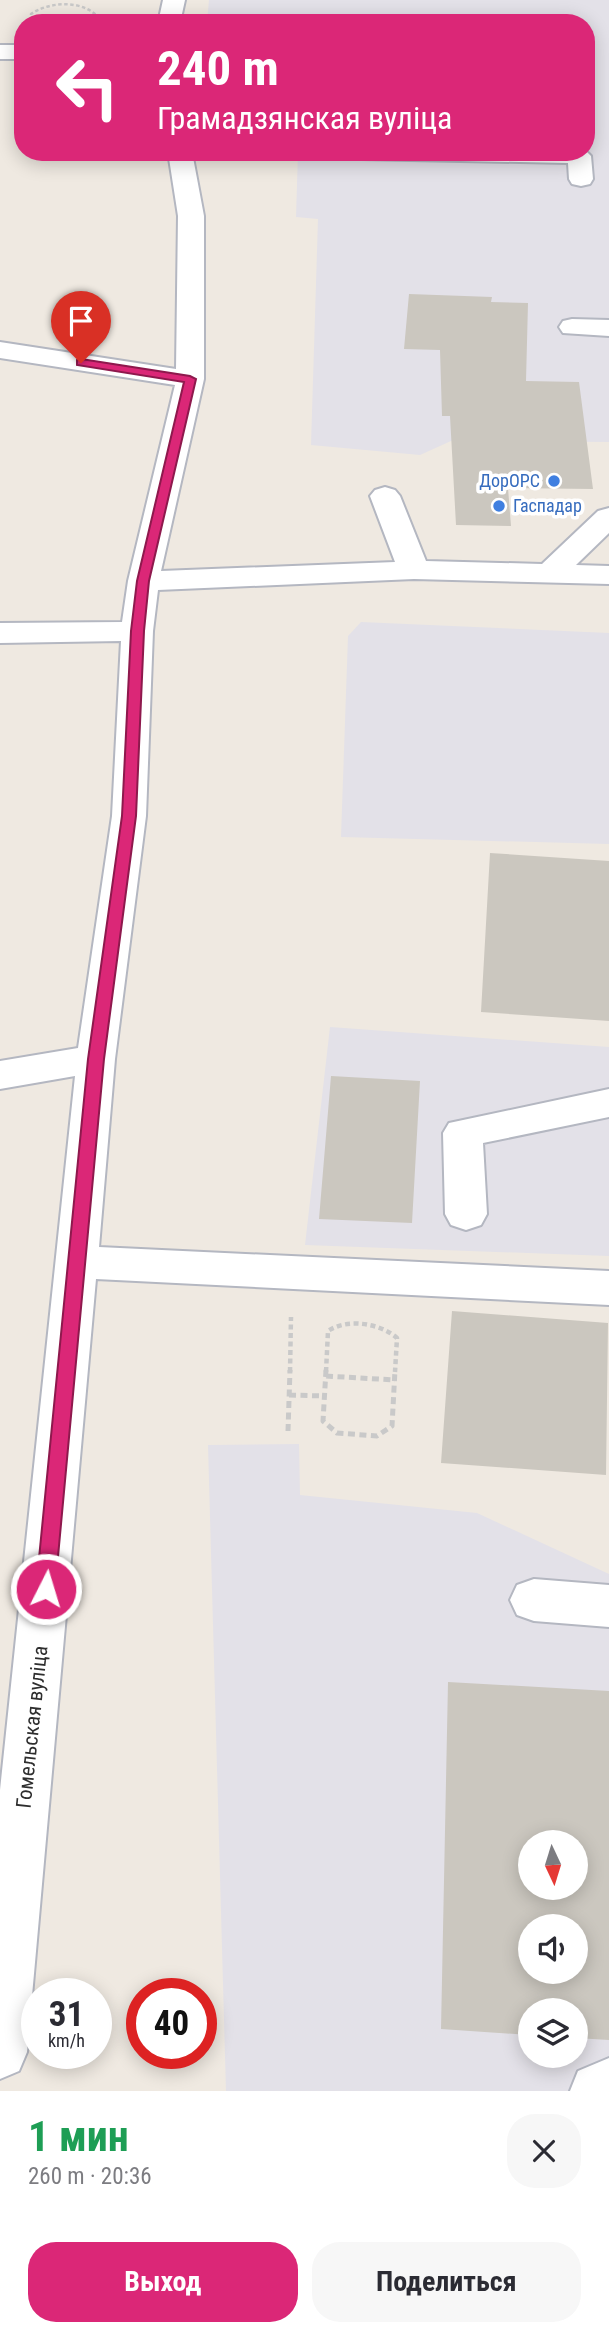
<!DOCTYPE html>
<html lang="ru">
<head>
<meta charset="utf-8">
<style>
  body { margin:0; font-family:"Roboto Condensed",sans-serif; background:#f7f7f7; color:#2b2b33; height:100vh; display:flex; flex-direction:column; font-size:26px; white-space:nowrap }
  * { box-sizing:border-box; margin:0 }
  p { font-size:23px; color:#7c7c81 }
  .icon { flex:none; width:38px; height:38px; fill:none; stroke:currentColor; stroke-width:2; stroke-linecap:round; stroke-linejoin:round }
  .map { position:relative; height:2091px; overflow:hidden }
  .panel { display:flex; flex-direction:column; background:#fff; flex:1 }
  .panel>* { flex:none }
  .top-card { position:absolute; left:14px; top:14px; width:581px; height:147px; border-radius:28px; box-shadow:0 4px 18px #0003; background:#db2777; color:#fff; overflow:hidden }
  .needle { width:46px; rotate:176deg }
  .buttons { position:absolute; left:518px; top:1830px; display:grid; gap:14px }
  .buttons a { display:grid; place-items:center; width:70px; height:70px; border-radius:50%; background:#fff; box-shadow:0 4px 18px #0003; font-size:35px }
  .speed { position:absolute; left:21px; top:1978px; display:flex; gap:14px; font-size:35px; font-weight:700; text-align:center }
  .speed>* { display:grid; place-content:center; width:91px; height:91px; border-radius:50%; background:#fff; box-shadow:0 4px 18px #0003; line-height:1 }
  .speed small { font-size:18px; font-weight:400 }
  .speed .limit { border:10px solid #d22; background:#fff; color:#111 }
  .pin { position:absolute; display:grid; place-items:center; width:60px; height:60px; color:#fff; margin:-72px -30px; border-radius:50% 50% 50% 0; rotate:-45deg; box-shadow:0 0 7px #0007 }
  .pin .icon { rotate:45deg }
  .me { position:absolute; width:77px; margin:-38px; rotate:5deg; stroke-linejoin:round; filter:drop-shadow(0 0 5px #0008) }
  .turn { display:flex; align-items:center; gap:24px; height:147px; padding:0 28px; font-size:32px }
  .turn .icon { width:91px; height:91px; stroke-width:2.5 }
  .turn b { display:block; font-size:49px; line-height:60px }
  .round { display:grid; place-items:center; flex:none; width:74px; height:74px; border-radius:28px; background:#f7f7f7 }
  .overview { display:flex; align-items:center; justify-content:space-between; height:119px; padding:0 28px }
  h1 { font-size:42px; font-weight:700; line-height:52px; color:#1e9e55 }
  .button { display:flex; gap:14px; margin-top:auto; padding:14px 28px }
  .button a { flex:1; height:80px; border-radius:28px; background:#db2777; color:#fff; font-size:28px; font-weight:700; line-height:80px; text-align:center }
  .button a+a { background:#f7f7f7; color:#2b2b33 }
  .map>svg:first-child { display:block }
</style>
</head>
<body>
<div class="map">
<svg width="609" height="2091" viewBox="0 0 609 2091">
  <rect width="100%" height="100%" fill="#efe9e1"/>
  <path fill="#e3e1e8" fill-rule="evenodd" d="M209,0H609V442L451,441L420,455L311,445L318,219L296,217L298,152H586V23H207Z
    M361,622L609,633V844L341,837L348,636Z
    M330,1027L609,1047V1256L305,1245Z
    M299,1444L300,1495L477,1513L609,1574V2091H226L208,1445ZM530,1843H576V1888H530ZM530,1927H576V1972H530ZM530,2011H576V2056H530Z"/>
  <path fill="#cbc7bf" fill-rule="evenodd" d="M409,294L492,297L491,302L528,303L526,381L579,382L593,489L508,488L511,526L456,525L450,416H442L440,350L404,349Z
    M490,853L609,861V1021L481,1012Z
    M331,1076L420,1081L412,1223L319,1219Z
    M452,1311L608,1323L606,1475L441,1463Z
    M448,1682L609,1691V2040L576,2038V2011H530V2035L441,2029ZM530,1843H576V1888H530ZM530,1927H576V1972H530Z"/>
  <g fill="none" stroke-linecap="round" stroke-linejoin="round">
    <g stroke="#b4b7c1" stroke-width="4">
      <path id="minor" d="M163,0H185L180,23H158Z
        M0,45H23V59H0Z
        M586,151L591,156L593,179L590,184L581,186L572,184L569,179L568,163L361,159L353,157L349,152Z
        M168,152H192L204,216V379L161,571L395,562L370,496L375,490L385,487L395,490L400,496L426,561L542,564L598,511L609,508V533L576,565L609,566V584L414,579L158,590L153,631L146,816L115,1059L99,1247L609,1271V1305L96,1279L27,2052L19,2071L0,2079V1790L75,1076L0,1089V1061L78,1048L112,816L121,641L0,643V623L122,622L128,581L175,385L0,358V342L176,369L178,216Z
        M572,319L609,320V336L563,333L559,327L563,321Z
        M609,1089V1117L483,1143L487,1214L481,1225L466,1230L451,1225L445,1214L443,1133L449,1123Z
        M534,1579L609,1585V1627L534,1621L517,1615L510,1600L517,1585Z
        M609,2058V2091H570L578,2071Z"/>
    </g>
    <path stroke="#c9c9c9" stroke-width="2.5" stroke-dasharray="3.5 2.5" stroke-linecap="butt" d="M31,21V14C50,1 83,0 98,17L93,23"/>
    <path stroke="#c9c9c9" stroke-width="4.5" stroke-dasharray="5 3.5" stroke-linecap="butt" d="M290,1372L291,1317
      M326,1372L328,1331C347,1318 380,1323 397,1338L395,1372"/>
    <path stroke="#c9c9c9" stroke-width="5" stroke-dasharray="7 4.5" stroke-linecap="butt" d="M326,1370L323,1421L337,1433L377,1436L392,1426L395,1370
      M326,1376L395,1380
      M289,1395L325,1396
      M288,1431L290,1370"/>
    <use href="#minor" fill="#fff" fill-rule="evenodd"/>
  </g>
  <path fill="#db2777" stroke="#8e194d" stroke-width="2" d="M81,359L190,376L196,379L149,581L144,631L136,816L104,1059L55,1589L53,1595L46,1598L39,1595L36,1589L88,1059L122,816L131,631L137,581L184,382L77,365V360Z"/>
  <g fill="#3f7fe0" stroke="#fff" stroke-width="2.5">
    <circle cx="554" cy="481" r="7"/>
    <circle cx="499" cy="506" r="7"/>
  </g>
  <g text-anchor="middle" stroke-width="7" stroke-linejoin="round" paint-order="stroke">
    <g font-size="18" fill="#366cbe" stroke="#fff" text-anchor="end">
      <text x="540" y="487">ДорОРС</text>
      <text x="513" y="512" text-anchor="start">Гаспадар</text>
    </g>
    <g font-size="21" fill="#2e2e2e" stroke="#fff">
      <text transform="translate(32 1727) rotate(-84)" y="7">Гомельская вуліца</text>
    </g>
  </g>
</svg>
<div class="buttons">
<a><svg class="needle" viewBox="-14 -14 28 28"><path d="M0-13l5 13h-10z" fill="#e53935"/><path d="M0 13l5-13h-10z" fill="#7c7c81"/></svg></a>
<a><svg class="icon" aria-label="sound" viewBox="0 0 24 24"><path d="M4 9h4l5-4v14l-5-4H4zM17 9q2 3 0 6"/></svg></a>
<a><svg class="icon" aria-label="layers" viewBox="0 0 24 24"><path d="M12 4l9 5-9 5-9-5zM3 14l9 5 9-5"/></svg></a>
</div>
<div class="speed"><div>31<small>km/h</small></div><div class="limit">40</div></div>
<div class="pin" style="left:81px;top:363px;background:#d93025"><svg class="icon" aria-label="arrive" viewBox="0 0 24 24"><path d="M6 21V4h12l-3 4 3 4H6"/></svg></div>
<svg class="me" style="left:46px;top:1589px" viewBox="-20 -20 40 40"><circle r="17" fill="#db2777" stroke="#fff" stroke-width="3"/><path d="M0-11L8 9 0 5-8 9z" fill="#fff"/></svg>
<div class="top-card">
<div class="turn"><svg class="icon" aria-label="left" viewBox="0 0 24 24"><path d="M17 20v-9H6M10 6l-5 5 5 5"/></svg><div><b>240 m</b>Грамадзянская вуліца</div></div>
</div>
</div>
<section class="panel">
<div class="overview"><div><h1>1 мин</h1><p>260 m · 20:36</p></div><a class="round"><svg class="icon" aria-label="close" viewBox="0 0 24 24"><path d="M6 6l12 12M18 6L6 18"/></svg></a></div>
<div class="button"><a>Выход</a><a>Поделиться</a></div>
</section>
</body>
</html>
